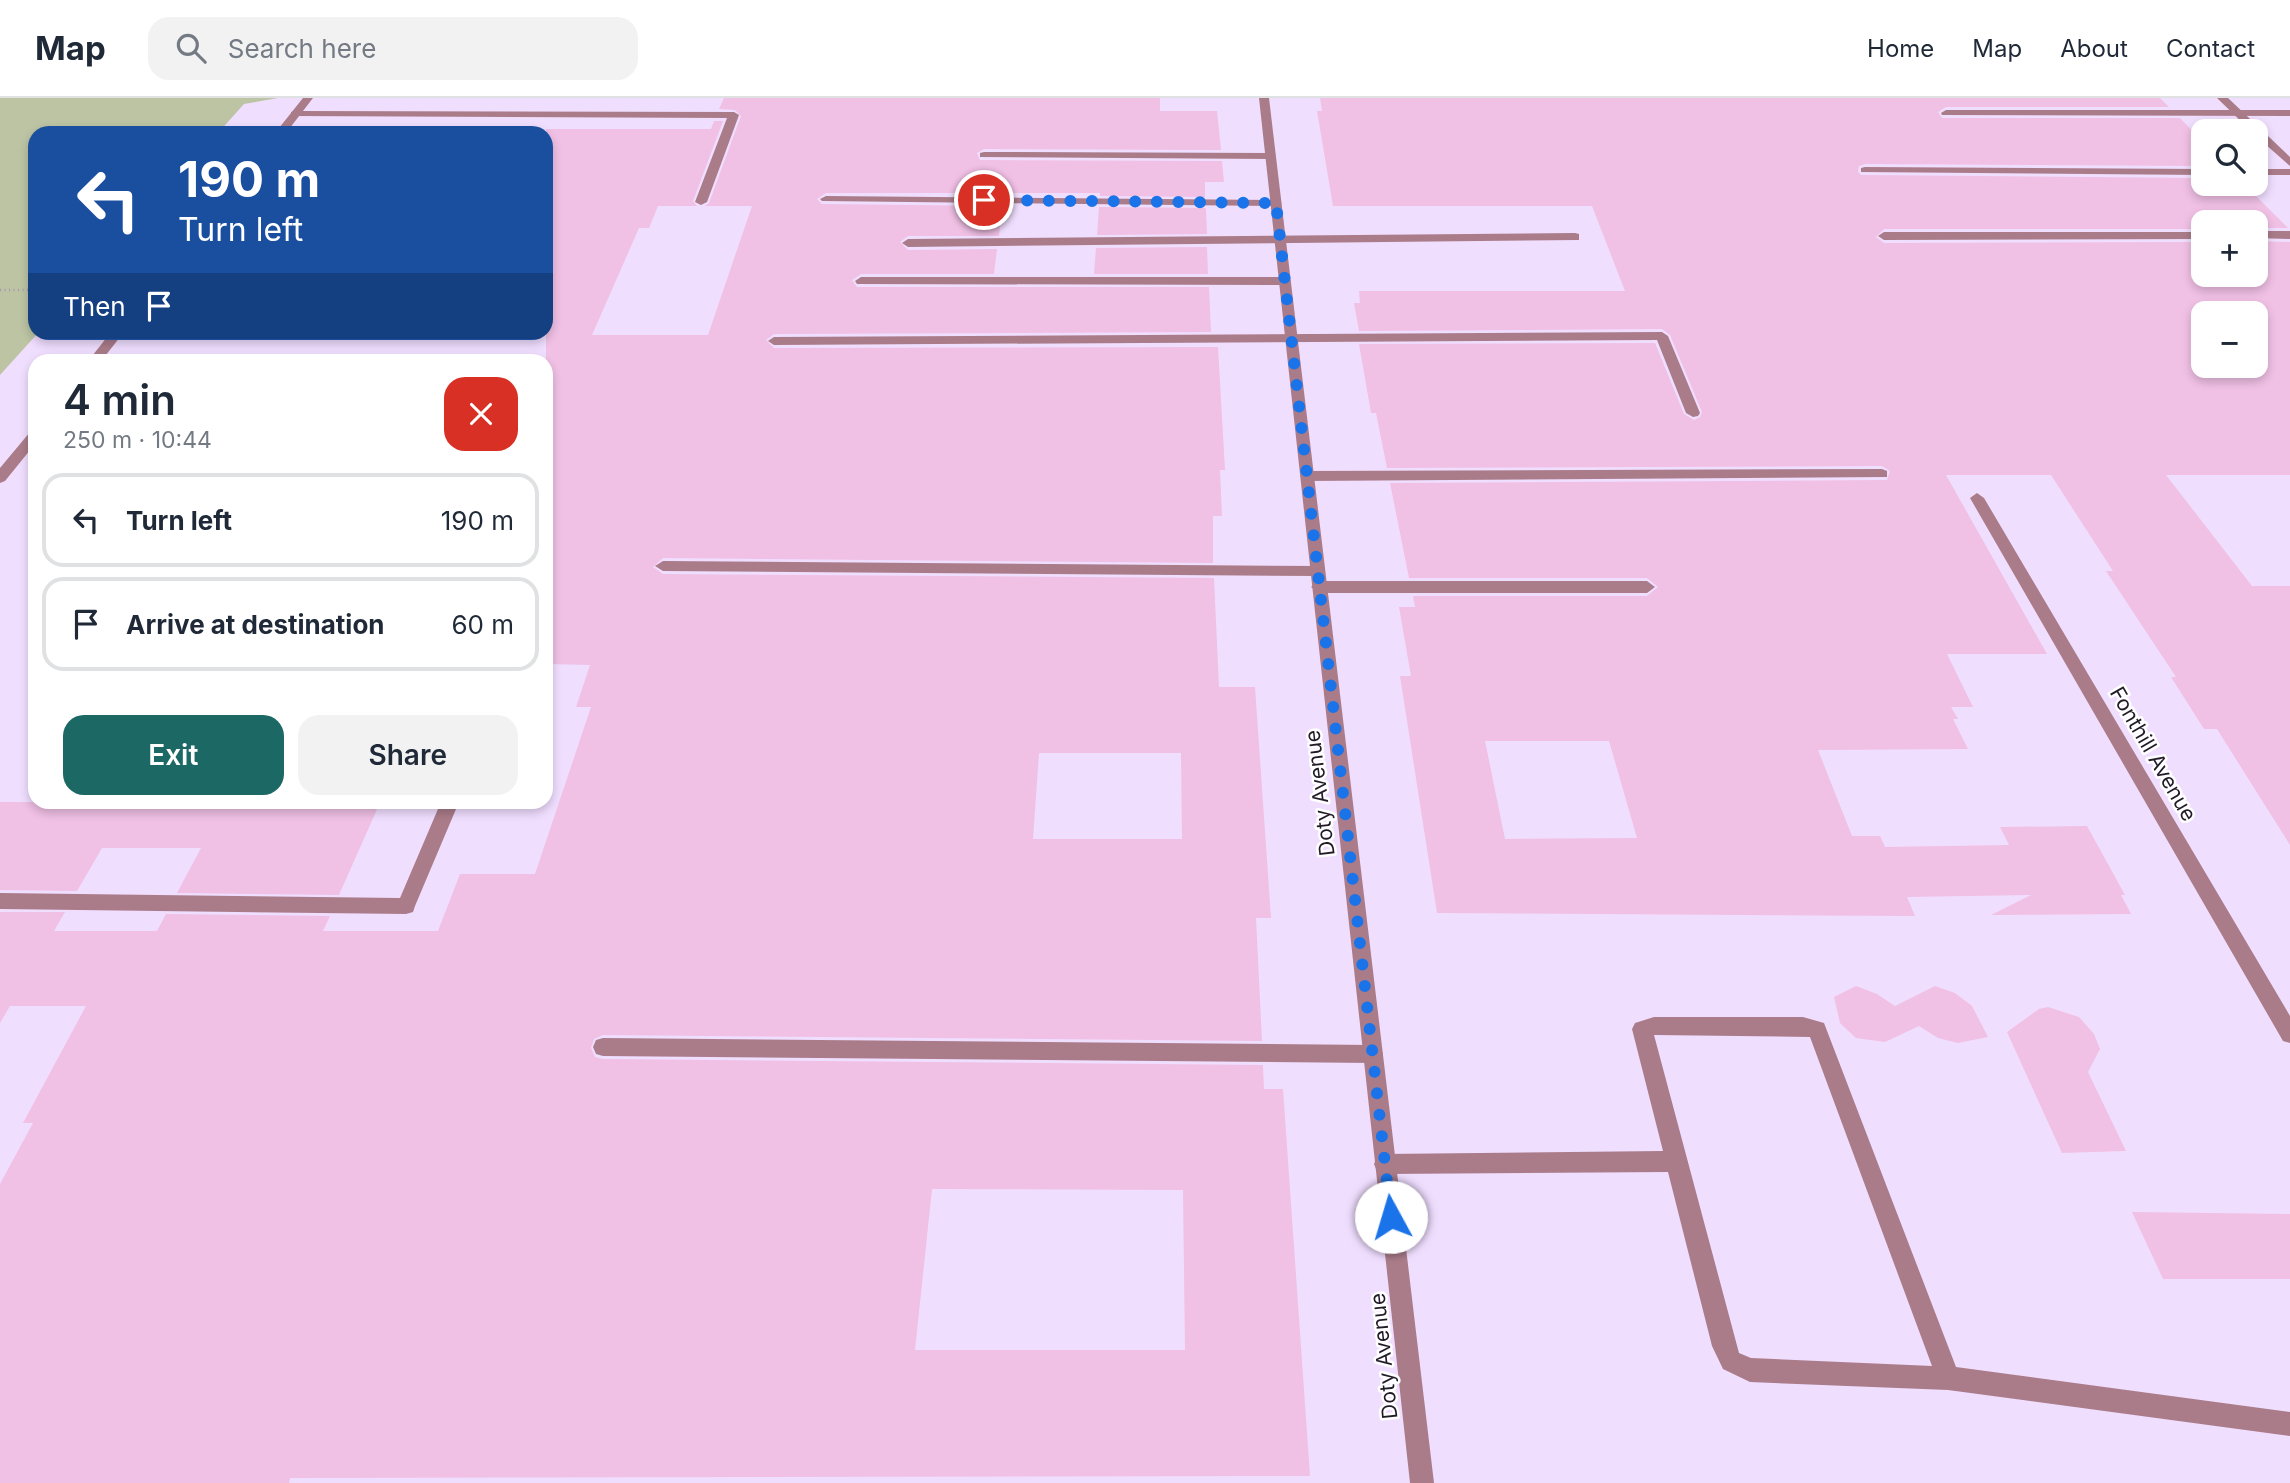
<!DOCTYPE html>
<html lang="en">
<head>
<meta charset="utf-8">
<style>
  body { margin:0; font-family:Inter,sans-serif; background:#f2f2f3; color:#1f2937; height:100vh; display:flex; flex-direction:column; font-size:26px; white-space:nowrap }
  * { box-sizing:border-box; margin:0 }
  p { font-size:23px; color:#747a83 }
  .icon { flex:none; width:38px; height:38px; fill:none; stroke:currentColor; stroke-width:2; stroke-linecap:round; stroke-linejoin:round }
  .map { position:relative; flex:1; overflow:hidden }
  .side { position:absolute; left:28px; top:256px; width:525px; height:455px; display:flex; flex-direction:column; background:#fff; border-radius:21px; box-shadow:0 4px 10px #0003 }
  .side>* { flex:none }
  .banner { position:absolute; left:28px; top:28px; width:525px; height:214px; border-radius:21px; box-shadow:0 4px 10px #0003; background:#1a4fa0; color:#fff; overflow:hidden }
  .buttons { position:absolute; left:2191px; top:21px; display:grid; gap:14px }
  .buttons a { display:grid; place-items:center; width:77px; height:77px; border-radius:14px; background:#fff; box-shadow:0 4px 10px #0003; font-size:35px }
  .pin { position:absolute; display:grid; place-items:center; width:60px; height:60px; color:#fff; margin:-30px; border:4px solid #fff; border-radius:50%; box-shadow:0 2px 7px #0007 }
  .me { position:absolute; width:77px; margin:-38px; rotate:354deg; stroke-linejoin:round; filter:drop-shadow(0 0 5px #0008) }
  .turn { display:flex; align-items:center; gap:24px; height:147px; padding:0 35px; font-size:32px }
  .turn .icon { width:91px; height:91px; stroke-width:2.5 }
  .turn b { display:block; font-size:49px; line-height:60px }
  .then { display:flex; align-items:center; height:66px; padding:0 35px; background:#0003; gap:14px; font-size:26px }
  .round { display:grid; place-items:center; flex:none; width:74px; height:74px; border-radius:21px; background:#f2f2f3 }
  .summary { display:flex; align-items:center; justify-content:space-between; height:119px; padding:0 35px }
  h1 { font-size:42px; font-weight:600; line-height:52px }
  .button { display:flex; gap:14px; margin-top:auto; padding:14px 35px }
  .button a { flex:1; height:80px; border-radius:21px; background:#1b6864; color:#fff; font-size:28px; font-weight:600; line-height:80px; text-align:center }
  .button a+a { background:#f2f2f3; color:#1f2937 }
  ul { padding:0; list-style:none }
  li { display:flex; align-items:center; gap:21px; height:94px; margin:0 14px 10px; padding:0 21px; border:4px solid #e0e1e3; border-radius:21px }
  li div { flex:1 }
  li b { display:block; font-size:26px }
  li em { font-style:normal }
  header { display:flex; align-items:center; gap:42px; box-sizing:border-box; height:98px; padding:0 35px; background:#fff; border-bottom:2px solid #e0e1e3 }
  header strong { font-size:33px }
  nav { display:flex; gap:38px; margin-inline-start:auto; font-size:24px }
  .search { width:490px; height:63px; background:#f2f2f3; display:flex; align-items:center; gap:18px; box-sizing:border-box; padding:0 24px; border-radius:21px; color:#747a83; font-size:26px }
  .map>svg:first-child { display:block }
</style>
</head>
<body>
<header>
<strong>Map</strong>
<div class="search"><svg class="icon" aria-label="search" viewBox="0 0 24 24"><circle cx="10" cy="10" r="6"/><path d="M15 15l6 6"/></svg>Search here</div>
<nav><a>Home</a><a>Map</a><a>About</a><a>Contact</a></nav>
</header>
<div class="map">
<svg width="2290" height="1385" viewBox="0 0 2290 1385">
  <rect width="100%" height="100%" fill="#f0deff"/>
  <path fill="#bcc4a4" d="M0,0H278L244,6L218,35H35V234L38,235L0,277Z"/>
  <path fill="#f0c0e5" fill-rule="evenodd" d="M724,0H1160V13H1217L1221,52L984,51L977,55L980,62L1222,63L1224,84H1205V99L1100,98V95H826L817,101L822,106L1002,108L999,138H908L900,144L908,152L997,151L994,176H861L852,182L857,189H1209L1211,234L774,236L766,242L774,250L1218,249L1225,372H1220L1222,418H1213V465L663,460L653,469L663,476L1214,480L1219,589H1255L1271,820H1256L1262,943L603,937L594,941L591,950L595,959L603,961L1263,967L1264,991H1283L1310,1378L290,1380L289,1385H0V1086L33,1025H23L86,908H10L0,925V814H65L54,833H157L166,816L330,818L323,833H438L460,776H535L591,609H576L590,567L546,566V31H711L714,23H723L693,103L697,108H658L649,130H639L592,237H708L752,108H705L709,105L741,18L735,12L719,11ZM1039,655H1181L1182,741H1033ZM932,1091L1183,1092L1185,1252H915Z
    M1320,0H2160L2169,9H1946L1938,14L1942,20H2180L2203,44V68L1865,66L1859,68L1858,74L1861,77L2203,80V86H2244L2288,130H2256V124H2203V131H1884L1876,139L1884,145L2203,144V177H2256V143L2290,144V377H2166L2252,488H2290V747L2217,631H2204L2171,579H2176L2106,473H2113L2051,377H1946L2047,556H1947L1973,609H1951L1958,621H1953L1968,651L1818,652L1852,738H1880L1885,749L2009,747L2000,729L2087,728L2125,797H2121L2131,816L1991,817L2031,797L1907,799L1915,818L1437,815L1400,578H1411L1399,509H1415L1413,498H1647L1658,489L1647,480H1409L1390,385L1887,382L1890,373L1882,368L1387,370L1376,315H1371L1359,246L1655,245L1684,316L1694,322L1700,319L1702,314L1670,237L1662,231L1359,233L1354,205H1360L1359,193H1625L1592,108H1333L1317,13H1322ZM2203,215H2256V268H2203ZM1485,643H1609L1637,740L1505,741Z
    M1099,109L1206,110L1207,136L1097,137Z
    M1207,149L1208,176H1094L1096,150Z
    M0,704H369L366,709H378L339,797L177,795L201,750H102L77,793L0,792Z
    M1856,888L1877,896L1895,908L1935,888L1955,895L1972,908L1988,939L1958,945L1938,940L1919,928L1885,944L1856,940L1840,925L1834,899Z
    M2048,909L2079,919L2094,936L2100,951L2088,974L2126,1053L2062,1055L2007,934L2039,911Z
    M2132,1114L2290,1116V1181H2163Z"/>
  <g fill="none" stroke-linecap="round" stroke-linejoin="round">
    <path stroke="#a597b1" stroke-width="2.5" stroke-dasharray="1 3.5" stroke-linecap="butt" d="M0,192H35"/>
    <path fill="#aa7c89" fill-rule="evenodd" d="M1946,12H2290V18L1942,17L1941,15Z
      M295,13L734,14L739,17L707,104L701,107L695,104L727,20L291,18V14Z
      M984,54L1270,55L1276,58L1270,61L980,59V55Z
      M1865,69L2203,71V77L1861,74V70Z
      M2256,71H2290V77H2256Z
      M826,98L1276,102L1282,105L1276,108L822,103L820,101Z
      M2290,133V141L2256,140V133Z
      M2203,134V141L1884,142L1878,138L1884,134Z
      M1575,135L1579,136V142L908,149L902,145L908,141Z
      M861,179H1285L1291,183L1285,187L857,186L855,183Z
      M1662,234L1668,238L1700,315L1698,318L1693,319L1686,315L1657,242L774,247L768,243L774,239Z
      M1882,371L1887,373V379L1307,383L1300,378L1307,373Z
      M663,463L1317,468L1325,473L1317,478L663,473L655,468Z
      M1319,483H1647L1655,489L1647,495H1319L1311,489Z
      M441,704H459L415,808L413,814L406,816L0,811V795L400,800Z
      M1654,919H1803L1824,925L1956,1269L2290,1314V1338L1948,1292L1750,1284L1723,1271L1712,1248L1668,1074L1385,1076L1377,1073L1374,1066L1377,1059L1385,1056L1663,1053L1632,931L1635,925ZM1654,937L1810,939L1932,1268L1751,1260L1739,1255Z
      M603,940L1373,947L1380,949L1383,956L1380,963L1373,965L603,958L596,956L593,949L596,942Z"/>
    <path fill="#aa7c89" fill-rule="evenodd" d="M303,0H313L286,35H275Z
      M1259,0H1269L1434,1385H1410Z
      M2217,0H2228L2290,59V68L2256,38V33H2251Z
      M111,234H124L102,262H89Z
      M35,333V346L5,383L0,385V370L30,334Z
      M1977,395L1984,400L2290,918V945L2283,943L1970,400Z"/>
  </g>
  <g fill="none" stroke-linecap="round" stroke-linejoin="round">
    <path stroke="#1a73e8" stroke-width="12" stroke-dasharray="0 21.6" d="M984,102L1276,105L1391,1119"/>
  </g>
  <g text-anchor="middle" stroke-width="5" stroke-linejoin="round" paint-order="stroke">
    <g font-size="21" fill="#221b27" stroke="#fff">
      <text transform="translate(2153 656) rotate(60)" y="7">Fonthill Avenue</text>
      <text transform="translate(1320 695) rotate(-97)" y="7">Doty Avenue</text>
      <text transform="translate(1384 1258) rotate(-96)" y="7">Doty Avenue</text>
    </g>
  </g>
</svg>
<div class="buttons">
<a><svg class="icon" aria-label="search" viewBox="0 0 24 24"><circle cx="10" cy="10" r="6"/><path d="M15 15l6 6"/></svg></a>
<a>+</a>
<a>−</a>
</div>
<div class="pin" style="left:984px;top:102px;background:#d93025"><svg class="icon" aria-label="arrive" viewBox="0 0 24 24"><path d="M6 21V4h12l-3 4 3 4H6"/></svg></div>
<svg class="me" style="left:1391px;top:1119px" viewBox="-20 -20 40 40"><circle r="19" fill="#fff"/><path d="M0-13L10 11 0 6-10 11z" fill="#1a73e8"/></svg>
<div class="banner">
<div class="turn"><svg class="icon" aria-label="left" viewBox="0 0 24 24"><path d="M17 20v-9H6M10 6l-5 5 5 5"/></svg><div><b>190 m</b>Turn left</div></div>
<div class="then">Then<svg class="icon" aria-label="arrive" viewBox="0 0 24 24"><path d="M6 21V4h12l-3 4 3 4H6"/></svg></div>
</div>
<section class="side">
<div class="summary"><div><h1>4 min</h1><p>250 m · 10:44</p></div><a class="round" style="background:#d93025;color:#fff"><svg class="icon" aria-label="close" viewBox="0 0 24 24"><path d="M6 6l12 12M18 6L6 18"/></svg></a></div>
<ul>
<li><svg class="icon" aria-label="left" viewBox="0 0 24 24"><path d="M17 20v-9H6M10 6l-5 5 5 5"/></svg><div><b>Turn left</b></div><em>190 m</em></li>
<li><svg class="icon" aria-label="arrive" viewBox="0 0 24 24"><path d="M6 21V4h12l-3 4 3 4H6"/></svg><div><b>Arrive at destination</b></div><em>60 m</em></li>
</ul>
<div class="button"><a>Exit</a><a>Share</a></div>
</section>
</div>
</body>
</html>
